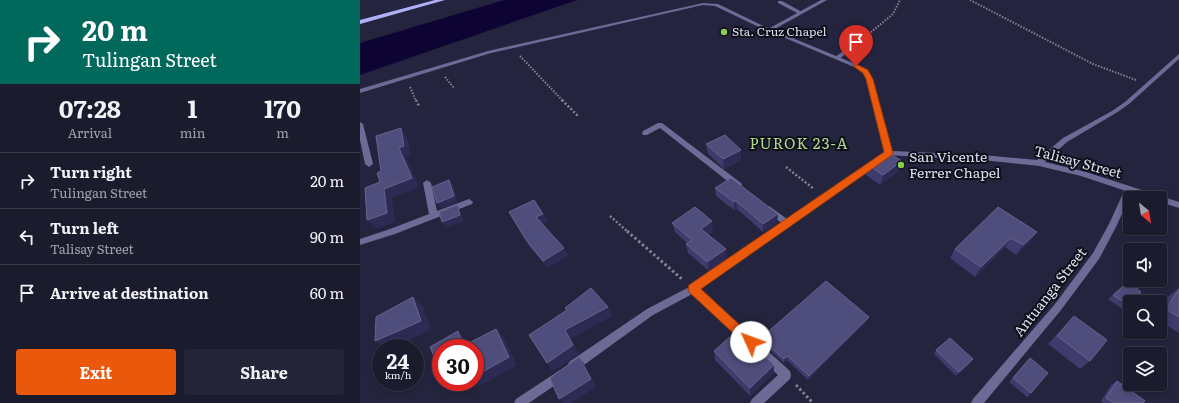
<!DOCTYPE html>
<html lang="en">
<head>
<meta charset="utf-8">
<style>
  body { margin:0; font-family:Literata,serif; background:#252436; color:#f1f3f6; height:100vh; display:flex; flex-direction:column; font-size:15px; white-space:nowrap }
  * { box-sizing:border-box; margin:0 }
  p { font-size:13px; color:#a0a1aa }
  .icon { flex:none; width:22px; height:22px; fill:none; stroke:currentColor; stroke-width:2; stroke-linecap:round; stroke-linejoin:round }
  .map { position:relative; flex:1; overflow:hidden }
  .side { display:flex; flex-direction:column; background:#1c1b2e; width:360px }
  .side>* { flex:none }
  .guide { background:#00695c; color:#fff; overflow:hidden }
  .needle { width:26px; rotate:150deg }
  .tools { position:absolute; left:763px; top:191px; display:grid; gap:8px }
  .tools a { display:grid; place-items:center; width:44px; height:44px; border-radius:4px; background:#1c1b2e; box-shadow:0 2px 6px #0003,0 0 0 1px #3a394a; font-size:20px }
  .speed { position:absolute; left:12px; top:339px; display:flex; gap:8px; font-size:20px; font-weight:700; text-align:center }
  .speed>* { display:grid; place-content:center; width:52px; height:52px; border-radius:50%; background:#1c1b2e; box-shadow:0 2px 6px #0003,0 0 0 1px #3a394a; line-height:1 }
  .speed small { font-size:10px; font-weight:400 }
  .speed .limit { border:6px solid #d22; background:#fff; color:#111 }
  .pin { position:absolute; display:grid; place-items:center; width:34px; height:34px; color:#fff; margin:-41px -17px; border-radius:50% 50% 50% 0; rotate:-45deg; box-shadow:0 0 4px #0007 }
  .pin .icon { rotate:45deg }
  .me { position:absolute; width:44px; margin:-22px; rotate:313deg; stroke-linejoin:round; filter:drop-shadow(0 0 3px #0008) }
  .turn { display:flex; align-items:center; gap:14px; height:84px; padding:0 16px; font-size:18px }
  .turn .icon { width:52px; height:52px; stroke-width:2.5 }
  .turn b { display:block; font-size:28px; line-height:34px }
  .eta { display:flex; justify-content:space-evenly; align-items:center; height:68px; text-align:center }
  .eta b { font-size:24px; font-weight:700; line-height:28px }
  .action { display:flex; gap:8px; margin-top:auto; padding:8px 16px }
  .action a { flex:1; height:46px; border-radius:4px; background:#ea580c; color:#fff; font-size:16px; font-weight:700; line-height:46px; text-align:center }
  .action a+a { background:#252436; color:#f1f3f6 }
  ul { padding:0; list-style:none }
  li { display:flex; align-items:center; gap:12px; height:56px; padding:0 16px; border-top:1px solid #3a394a }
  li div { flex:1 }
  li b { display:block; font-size:15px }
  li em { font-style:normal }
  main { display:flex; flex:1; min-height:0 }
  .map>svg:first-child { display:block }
</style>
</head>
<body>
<main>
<section class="side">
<div class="guide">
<div class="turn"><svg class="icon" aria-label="right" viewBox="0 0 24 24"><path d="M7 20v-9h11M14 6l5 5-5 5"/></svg><div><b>20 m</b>Tulingan Street</div></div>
</div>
<div class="eta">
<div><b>07:28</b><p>Arrival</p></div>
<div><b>1</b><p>min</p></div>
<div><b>170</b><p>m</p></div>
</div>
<ul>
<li><svg class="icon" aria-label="right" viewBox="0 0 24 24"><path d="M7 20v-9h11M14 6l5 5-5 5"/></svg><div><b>Turn right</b><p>Tulingan Street</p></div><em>20 m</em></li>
<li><svg class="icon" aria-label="left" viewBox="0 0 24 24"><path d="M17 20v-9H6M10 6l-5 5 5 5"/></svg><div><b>Turn left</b><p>Talisay Street</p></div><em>90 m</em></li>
<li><svg class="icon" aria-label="arrive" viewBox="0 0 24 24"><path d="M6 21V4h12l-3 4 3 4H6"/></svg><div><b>Arrive at destination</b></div><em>60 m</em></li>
</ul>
<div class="action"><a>Exit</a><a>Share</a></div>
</section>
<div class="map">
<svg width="819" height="403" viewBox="0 0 819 403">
  <rect width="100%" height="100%" fill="#25243e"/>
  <path fill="#0e0433" d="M144,0H217L0,75V43Z"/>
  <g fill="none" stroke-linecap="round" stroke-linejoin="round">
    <path stroke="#828297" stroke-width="2" stroke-dasharray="1.5 1.5" stroke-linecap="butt" d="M610,0L733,64L776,80
      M504,38L533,14L540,0
      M160,56L203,101
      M85,77L94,88
      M50,87L56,101"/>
    <path stroke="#828297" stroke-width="2.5" stroke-dasharray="2 2" stroke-linecap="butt" d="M56,100L59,106
      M202,100L218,116
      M426,167L454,189
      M250,216L268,232"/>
    <path stroke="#828297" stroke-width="3" stroke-dasharray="2.5 2.5" stroke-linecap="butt" d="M267,231L323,280
      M436,385L453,403"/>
    <path fill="#6b6b96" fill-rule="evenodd" d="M418,1H422L444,13L439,14L418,3Z
      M343,3L358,4L412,30L407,31L355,6L343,5L131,53L0,93V89L128,51Z
      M494,43L499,44L479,59H475V57Z
      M0,122L3,124L13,164L9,167L5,164L0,140Z
      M298,123H302L381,183L382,185L381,187H375L300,128L287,135H283L282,133L283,131Z
      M67,180L71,183L77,211L109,199L113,202L112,204L35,234L0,245V239L30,229L69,214L63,183Z
      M769,186L773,189L757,225L739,259L701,310L624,403H611L613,399L695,304L733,253L749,224L765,189Z
      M409,206L430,221L431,223L430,225H424L406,211L405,209L406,207Z
      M333,285L336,286L338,289L336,292L293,315L217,370L213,371L209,370L208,366L209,362L287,309Z
      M200,370L204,371L205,375L204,379L169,403H154L156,399Z"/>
    <path fill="#6b6b96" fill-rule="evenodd" d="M461,0H467L413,30L498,65L507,71L512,79L532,151L622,155L677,160L703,138L752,111L765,102L819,54V59L769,104L756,113L707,142L685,162L726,172L819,202V208L800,202V198H787L721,176L679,166L622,160L526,155L506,79L503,73L494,67L406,30Z
      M517,158L521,161L520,163L340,289L430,371L431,375L430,379L404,403H390L392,399L418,375L330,292L328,289L330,286Z"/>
    <path fill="#b0b0f8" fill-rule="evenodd" d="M75,0H85L0,24V20Z"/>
  </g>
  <path fill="#3e3b6d" d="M346,144L381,150V160L364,169L348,154Z
    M542,161L539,171L520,185L506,175L508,165Z
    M355,188L418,214L417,222L403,232L377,209L374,210L356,196Z
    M149,212L183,214L187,221L182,224L208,255L188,268L169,246Z
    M312,223L353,231L348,235L367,258L349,271L328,253L326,244L327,243L315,232Z
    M677,232L670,242L656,255L645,247L615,277L590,258L595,249Z
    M819,288V333L800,321V310L809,296Z
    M753,295L770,302V307L765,311L748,299Z
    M714,316L730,361L720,369L688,344Z
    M509,317L507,321L448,380L427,360L424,363L401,342V338Z
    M576,350L610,364L596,376L574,354Z
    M354,351L414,373L390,396L355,360Z
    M666,362L671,393L667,397L649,382Z
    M757,381L783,403H743L741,401L751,385Z"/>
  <path fill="#2d2b54" d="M41,128L47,137L51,155L46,157L59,187L32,198L35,222L16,229L7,220L24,189L39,148Z
    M381,150V160L364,169L363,159Z
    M542,161L539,171L520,185L523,175Z
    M89,180L93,186L98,202L81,208L77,203Z
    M376,201L377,209L374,210V202Z
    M97,205L100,210L104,221L86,228L82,222Z
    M183,214L187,221L180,224L176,217Z
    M418,214L417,222L403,232V224Z
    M352,221L353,231L343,238L341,229Z
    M677,232L670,242L656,255L663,245Z
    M651,238L645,247L615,277L621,267Z
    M204,248L208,255L188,268L183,261Z
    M366,249L367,258L349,271L347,262Z
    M53,297L63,306L71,330L30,348H25L15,341Z
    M248,307L252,316L211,339L219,354L193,371L187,363L205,330Z
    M509,317L507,321L448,380L449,376Z
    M136,329L144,338L157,365L120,386L115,382V376Z
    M98,331L102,335L107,348H104Z
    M428,356L427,360L424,363V359Z
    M219,357L225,365L236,387L211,403H204L199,399Z
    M613,359L610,364L596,376L599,372Z
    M414,365V373L390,396V388Z"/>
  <path fill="#4f4d7b" stroke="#66648d" d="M41,128L44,146L39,148L52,178L24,189L27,213L7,220L5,188L20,182L17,173L21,171L16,136Z
    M365,135L381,150L363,159L346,144Z
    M527,152L542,161L523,175L508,165Z
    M371,178L418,214L403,224L376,201L374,202L355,188Z
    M89,180L94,196L77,203L72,187Z
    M174,200L183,214L176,217L204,248L183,261L165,238L149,212Z
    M97,205L100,215L82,222L79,212Z
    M335,207L352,221L341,229L366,249L347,262L326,244L332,240L312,223Z
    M638,207L677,232L663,245L651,238L621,267L595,249Z
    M466,281L509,317L449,376L428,356L424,359L401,338Z
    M769,281L781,292L774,302H770V306L753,295Z
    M231,288L248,307L205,330L213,345L187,363L169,335L207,310L205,308Z
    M819,289V317L806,309Z
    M53,297L61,321L15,341L16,317Z
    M714,316L747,340L730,361L697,336Z
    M136,329L149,357L115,376V348H101V347Z
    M98,331L103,346L101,347V348H81V364L78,366L70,347Z
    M373,334L386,346L390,343L414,365L390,388L354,351Z
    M590,338L613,359L599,372L576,350Z
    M219,357L231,379L199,399L190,378Z
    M670,358L688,373L671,393L653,378Z
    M757,381L785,401L783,403H754L746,398Z"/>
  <path fill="#ea580c" stroke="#983908" d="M496,64L508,70L513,79L533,153L532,155L341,289L395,339L397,342L395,346L391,348L387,346L329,292L328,289L329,285L524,152L506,79L503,73L493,66Z"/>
  <g fill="#87cf4b" stroke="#0f0f1a" stroke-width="1.5">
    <circle cx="364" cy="32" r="4"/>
    <circle cx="541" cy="165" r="4"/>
  </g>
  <g text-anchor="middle" stroke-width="4" stroke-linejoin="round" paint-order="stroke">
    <g font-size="12" fill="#dedff0" stroke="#0f0f1a" text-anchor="start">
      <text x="372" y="36">Sta. Cruz Chapel</text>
    </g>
    <g font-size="14" fill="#dedff0" stroke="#0f0f1a" text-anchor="start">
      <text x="549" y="162">San Vicente<tspan x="549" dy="16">Ferrer Chapel</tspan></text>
    </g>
    <g font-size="14" fill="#dedff0" stroke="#0f0f1a">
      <text transform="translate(718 162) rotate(15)" y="5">Talisay Street</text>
      <text transform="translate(690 292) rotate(-52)" y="5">Antuanga Street</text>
    </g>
    <g font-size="15" letter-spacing="1" fill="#b0d995" stroke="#0f0f1a">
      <text x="439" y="149">PUROK 23-A</text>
    </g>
  </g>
</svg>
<div class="tools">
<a><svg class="needle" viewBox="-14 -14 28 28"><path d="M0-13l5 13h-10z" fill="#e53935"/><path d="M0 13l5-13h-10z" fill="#a0a1aa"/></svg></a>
<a><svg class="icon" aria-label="sound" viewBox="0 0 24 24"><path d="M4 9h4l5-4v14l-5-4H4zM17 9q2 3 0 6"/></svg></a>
<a><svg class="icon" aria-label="search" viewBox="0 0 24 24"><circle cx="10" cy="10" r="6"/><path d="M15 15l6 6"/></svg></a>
<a><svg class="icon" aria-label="layers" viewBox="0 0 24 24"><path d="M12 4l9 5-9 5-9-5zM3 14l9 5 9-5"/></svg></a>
</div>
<div class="speed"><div>24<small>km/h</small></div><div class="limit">30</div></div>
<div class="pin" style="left:496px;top:66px;background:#d93025"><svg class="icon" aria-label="arrive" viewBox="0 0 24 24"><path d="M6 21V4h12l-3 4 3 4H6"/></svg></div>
<svg class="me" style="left:391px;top:342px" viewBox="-20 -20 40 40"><circle r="19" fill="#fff"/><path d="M0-13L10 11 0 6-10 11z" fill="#ea580c"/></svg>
</div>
</main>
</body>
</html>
